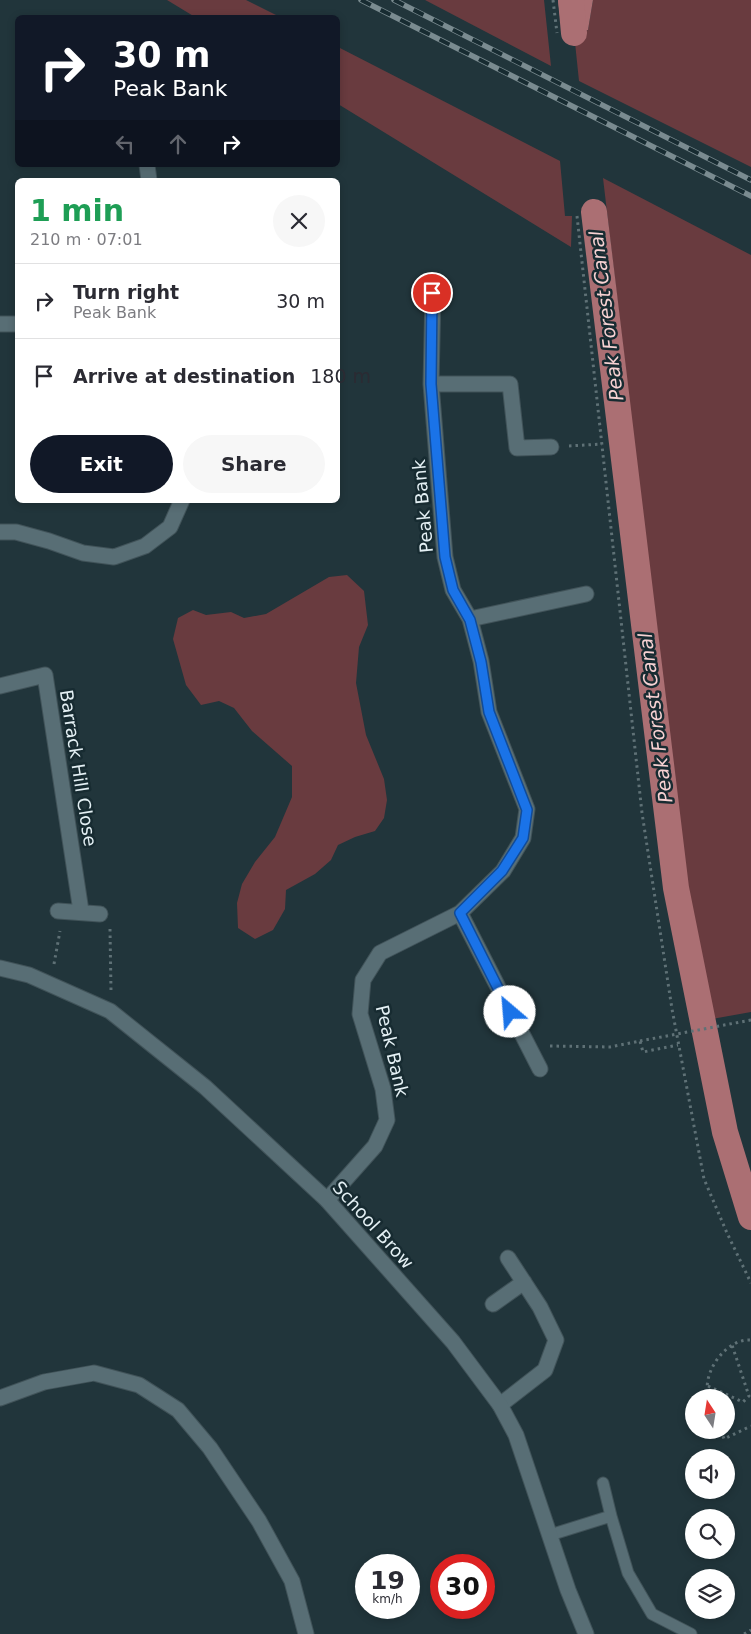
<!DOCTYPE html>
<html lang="en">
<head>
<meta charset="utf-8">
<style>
  body { margin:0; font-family:"DejaVu Sans",sans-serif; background:#f7f7f7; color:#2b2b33; height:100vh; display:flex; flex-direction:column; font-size:19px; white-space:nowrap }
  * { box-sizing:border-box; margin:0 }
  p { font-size:16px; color:#7c7c81 }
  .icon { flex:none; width:28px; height:28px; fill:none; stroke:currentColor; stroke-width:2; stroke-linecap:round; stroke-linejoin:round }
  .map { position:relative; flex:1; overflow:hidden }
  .details { position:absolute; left:15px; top:178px; width:325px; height:325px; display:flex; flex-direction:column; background:#fff; border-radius:8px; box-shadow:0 2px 8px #0003 }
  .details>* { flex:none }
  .guide { position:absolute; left:15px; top:15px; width:325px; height:152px; border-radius:8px; box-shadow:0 2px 8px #0003; background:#111827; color:#fff; overflow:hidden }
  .needle { width:32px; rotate:348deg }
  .fabs { position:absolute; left:685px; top:1389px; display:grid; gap:10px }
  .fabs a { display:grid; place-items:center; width:50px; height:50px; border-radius:50%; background:#fff; box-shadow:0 2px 8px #0003; font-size:25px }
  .speed { position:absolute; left:355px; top:1554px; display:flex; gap:10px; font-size:25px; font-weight:700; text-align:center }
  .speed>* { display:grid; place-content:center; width:65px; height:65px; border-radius:50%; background:#fff; box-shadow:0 2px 8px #0003; line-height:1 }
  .speed small { font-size:12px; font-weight:400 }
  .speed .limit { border:8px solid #d22; background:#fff; color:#111 }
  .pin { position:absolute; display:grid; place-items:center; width:42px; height:42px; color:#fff; margin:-21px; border:2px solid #fff; border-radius:50%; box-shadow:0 1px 5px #0007 }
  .me { position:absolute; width:55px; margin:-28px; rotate:333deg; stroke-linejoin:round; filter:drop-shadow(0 0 4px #0008) }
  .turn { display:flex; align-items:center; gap:18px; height:105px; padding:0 15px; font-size:22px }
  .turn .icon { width:65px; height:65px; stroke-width:2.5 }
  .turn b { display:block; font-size:35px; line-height:42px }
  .lanes { display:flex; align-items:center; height:48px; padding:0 15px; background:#0003; justify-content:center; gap:25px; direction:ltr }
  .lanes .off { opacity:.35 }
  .round { display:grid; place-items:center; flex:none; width:52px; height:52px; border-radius:26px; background:#f7f7f7 }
  .summary { display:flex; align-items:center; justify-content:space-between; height:85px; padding:0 15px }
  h1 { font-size:30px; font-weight:700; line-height:38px; color:#1e9e55 }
  .button { display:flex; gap:10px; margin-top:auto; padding:10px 15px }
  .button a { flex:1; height:58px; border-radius:30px; background:#111827; color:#fff; font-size:20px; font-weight:700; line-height:58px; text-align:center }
  .button a+a { background:#f7f7f7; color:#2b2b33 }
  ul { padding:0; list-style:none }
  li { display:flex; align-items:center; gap:15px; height:75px; padding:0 15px; border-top:1px solid #e1e1e2 }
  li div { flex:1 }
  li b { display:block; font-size:19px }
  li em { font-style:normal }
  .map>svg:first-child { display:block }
</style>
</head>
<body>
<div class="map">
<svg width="751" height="1634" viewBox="0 0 751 1634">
  <rect width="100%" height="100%" fill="#21353b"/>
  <path fill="#693b3f" d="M167,0H246L280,17H195Z
    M425,0H544L551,66Z
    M593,0H751V167L579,81L574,33L588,30Z
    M338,47L560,161L565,216H572L571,247L338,104Z
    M603,178L751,255V1012L712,1019L686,883Z
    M347,575L364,591L368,625L359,647L356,683L366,735L384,779L387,800L384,818L375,831L355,837L338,845L331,860L315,874L286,890L285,909L273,930L255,939L238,928L237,903L242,884L255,862L275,837L292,797V766L252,731L234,708L219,701L201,705L186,685L173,639L178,618L193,610L206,615L231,612L244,618L266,614L329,577Z"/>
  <path fill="#ab6f73" d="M558,0H593L588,30L562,33Z"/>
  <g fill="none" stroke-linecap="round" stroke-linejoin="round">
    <path stroke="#ab6f73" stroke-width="26" d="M571,0L574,33
      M594,212L676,888L725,1132L751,1217"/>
    <g stroke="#415359" stroke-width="13">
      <path id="service" d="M603,1483L611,1516L628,1573L652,1614L691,1634
        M550,1535L611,1516"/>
    </g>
    <g stroke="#415359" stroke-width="17">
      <path id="minor" d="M147,165L149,180
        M1,324H18
        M431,384H510L517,448L551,447
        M0,532H16L49,541L83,553L114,557L145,546L170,527L182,500
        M470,619L586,594
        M0,686L45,675L81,911
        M58,911L100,914
        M460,913L540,1069
        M327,1200L375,1146L387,1120L383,1089L360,1014L363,980L380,953L460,913L503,871L523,838L527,809L489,712L481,661L470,619L453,590L445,557L431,384L433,293
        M493,1304L524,1282
        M0,1398L44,1382L94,1373L139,1385L178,1410L210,1448L259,1521L292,1581L306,1634
        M500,1405L545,1370L556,1340L540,1307L508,1258"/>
    </g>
    <g stroke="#415359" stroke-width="17">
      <path id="secondary" d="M0,968L29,975L110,1011L205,1087L327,1200L453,1342L500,1405L516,1435L568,1590L586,1634"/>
    </g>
    <path stroke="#5f7176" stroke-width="3" stroke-dasharray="2.5 4" stroke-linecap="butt" d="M553,0L557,33
      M577,216L642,813L672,1009L704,1179L727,1233L751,1283
      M569,446L602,444
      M110,929L111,991
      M54,964L60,931
      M550,1046L610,1047L640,1041L643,1052L678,1045
      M708,1386L743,1402L749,1396L732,1345
      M709,1398C700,1374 726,1338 751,1340
      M721,1430L724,1439L751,1426
      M744,1634L751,1630"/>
    <use href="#service" stroke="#586e75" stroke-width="11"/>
    <use href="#minor" stroke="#586e75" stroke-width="15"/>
    <use href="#secondary" stroke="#586e75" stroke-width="15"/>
    <g stroke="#7a8b90" stroke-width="5.5">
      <path id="rail" d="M361,0L751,196
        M394,0L751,180"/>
    </g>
    <use href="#rail" stroke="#172b31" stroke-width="4" stroke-dasharray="11" stroke-linecap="butt"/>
    <path stroke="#5f7176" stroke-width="3" stroke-dasharray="2.5 4" stroke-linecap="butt" d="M640,1041L751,1020"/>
  </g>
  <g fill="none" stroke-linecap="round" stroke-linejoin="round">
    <g stroke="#114b97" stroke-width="12">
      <path id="route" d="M432,293L431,384L445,557L453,590L470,620L481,662L489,712L527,810L523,838L502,871L460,913L510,1012"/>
    </g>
    <use href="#route" stroke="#1a73e8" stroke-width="9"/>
  </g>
  <g text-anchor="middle" stroke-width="5" stroke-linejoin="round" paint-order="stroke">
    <g font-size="18" fill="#e4f0f4" stroke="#172b31">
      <text transform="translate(423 506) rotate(-95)" y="6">Peak Bank</text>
      <text transform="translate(78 768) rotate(81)" y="6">Barrack Hill Close</text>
      <text transform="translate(392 1051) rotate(77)" y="6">Peak Bank</text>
      <text transform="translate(373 1225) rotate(48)" y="6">School Brow</text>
    </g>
    <g font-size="19" font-style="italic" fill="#f8d2d3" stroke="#172b31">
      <text transform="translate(606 316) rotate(-97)" y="7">Peak Forest Canal</text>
      <text transform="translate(655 718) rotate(-97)" y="7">Peak Forest Canal</text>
    </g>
  </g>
</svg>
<div class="fabs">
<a><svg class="needle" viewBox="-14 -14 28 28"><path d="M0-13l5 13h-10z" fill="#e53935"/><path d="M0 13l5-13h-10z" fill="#7c7c81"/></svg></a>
<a><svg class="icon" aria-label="sound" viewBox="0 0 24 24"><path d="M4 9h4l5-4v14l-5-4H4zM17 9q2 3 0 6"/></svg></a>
<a><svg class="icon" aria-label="search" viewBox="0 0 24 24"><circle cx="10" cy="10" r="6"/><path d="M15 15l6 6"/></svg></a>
<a><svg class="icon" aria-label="layers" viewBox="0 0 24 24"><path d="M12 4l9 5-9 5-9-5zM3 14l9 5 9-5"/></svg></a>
</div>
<div class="speed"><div>19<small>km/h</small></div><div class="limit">30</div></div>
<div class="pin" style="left:432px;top:293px;background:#d93025"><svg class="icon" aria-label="arrive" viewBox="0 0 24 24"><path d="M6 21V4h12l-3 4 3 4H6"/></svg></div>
<svg class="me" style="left:510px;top:1012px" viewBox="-20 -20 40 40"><circle r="19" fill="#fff"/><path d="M0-13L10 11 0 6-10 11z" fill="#1a73e8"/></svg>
<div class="guide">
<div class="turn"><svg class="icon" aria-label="right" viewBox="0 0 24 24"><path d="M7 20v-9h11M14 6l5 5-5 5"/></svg><div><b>30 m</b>Peak Bank</div></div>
<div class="lanes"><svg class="icon off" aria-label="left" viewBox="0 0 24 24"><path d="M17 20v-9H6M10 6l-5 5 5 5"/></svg><svg class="icon off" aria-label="ahead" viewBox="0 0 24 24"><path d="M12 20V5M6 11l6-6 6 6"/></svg><svg class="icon" aria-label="right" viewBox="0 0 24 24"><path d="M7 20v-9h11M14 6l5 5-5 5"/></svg></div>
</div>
<section class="details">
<div class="summary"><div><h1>1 min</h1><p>210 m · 07:01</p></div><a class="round"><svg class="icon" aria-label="close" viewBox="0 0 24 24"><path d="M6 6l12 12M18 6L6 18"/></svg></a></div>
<ul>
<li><svg class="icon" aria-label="right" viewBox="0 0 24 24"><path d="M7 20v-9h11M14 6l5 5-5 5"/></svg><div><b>Turn right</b><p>Peak Bank</p></div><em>30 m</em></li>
<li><svg class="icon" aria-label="arrive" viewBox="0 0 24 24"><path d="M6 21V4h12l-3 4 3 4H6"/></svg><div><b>Arrive at destination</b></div><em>180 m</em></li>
</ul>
<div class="button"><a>Exit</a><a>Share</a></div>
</section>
</div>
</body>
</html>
